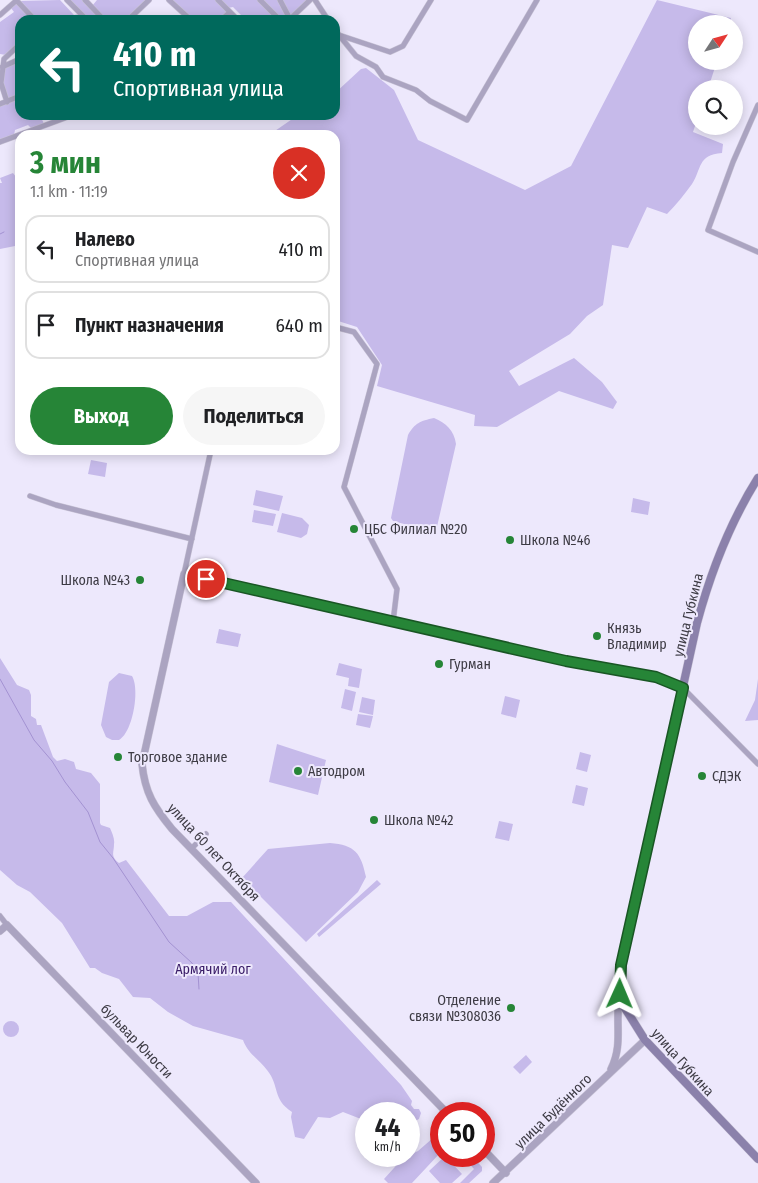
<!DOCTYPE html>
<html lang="ru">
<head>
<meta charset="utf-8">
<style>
  body { margin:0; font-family:"Fira Sans Condensed",sans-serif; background:#f6f6f6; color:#202124; height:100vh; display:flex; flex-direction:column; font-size:19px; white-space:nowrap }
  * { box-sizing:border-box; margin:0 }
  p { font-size:16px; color:#757577 }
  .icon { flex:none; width:28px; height:28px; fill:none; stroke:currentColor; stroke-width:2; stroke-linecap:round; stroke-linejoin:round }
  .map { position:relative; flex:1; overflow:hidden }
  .details { position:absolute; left:15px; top:130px; width:325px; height:325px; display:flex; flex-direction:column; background:#fff; border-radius:15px; box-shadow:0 2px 12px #0003 }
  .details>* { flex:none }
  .banner { position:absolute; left:15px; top:15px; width:325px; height:105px; border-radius:15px; box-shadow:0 2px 12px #0003; background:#00695c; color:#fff; overflow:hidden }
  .needle { width:32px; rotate:54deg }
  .controls { position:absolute; left:688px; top:15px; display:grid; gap:10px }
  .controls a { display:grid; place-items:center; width:55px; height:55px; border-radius:50%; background:#fff; box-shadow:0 2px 12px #0003; font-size:25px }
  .speed { position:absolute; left:355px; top:1102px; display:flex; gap:10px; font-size:25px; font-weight:700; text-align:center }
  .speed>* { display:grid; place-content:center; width:65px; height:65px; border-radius:50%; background:#fff; box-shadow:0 2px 12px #0003; line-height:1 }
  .speed small { font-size:12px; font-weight:400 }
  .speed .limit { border:8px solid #d22; background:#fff; color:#111 }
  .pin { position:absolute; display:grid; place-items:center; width:42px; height:42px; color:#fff; margin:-21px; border:2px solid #fff; border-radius:50%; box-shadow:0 1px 5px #0007 }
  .me { position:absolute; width:55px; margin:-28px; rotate:1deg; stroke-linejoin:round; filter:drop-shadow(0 0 4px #0008) }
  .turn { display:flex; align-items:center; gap:18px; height:105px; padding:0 15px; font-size:22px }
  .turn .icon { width:65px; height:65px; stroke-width:2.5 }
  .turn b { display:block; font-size:35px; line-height:42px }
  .round { display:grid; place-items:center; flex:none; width:52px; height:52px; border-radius:26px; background:#f6f6f6 }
  .headline { display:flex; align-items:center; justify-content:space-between; height:85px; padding:0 15px }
  h1 { font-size:30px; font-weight:700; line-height:38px; color:#268537 }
  .action { display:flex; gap:10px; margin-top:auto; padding:10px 15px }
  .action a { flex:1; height:58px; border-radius:30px; background:#268537; color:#fff; font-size:20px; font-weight:700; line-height:58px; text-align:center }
  .action a+a { background:#f6f6f6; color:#202124 }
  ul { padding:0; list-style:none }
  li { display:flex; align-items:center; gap:15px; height:68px; margin:0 10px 8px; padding:0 5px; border:2px solid #e0e0e0; border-radius:15px }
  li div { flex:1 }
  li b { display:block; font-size:19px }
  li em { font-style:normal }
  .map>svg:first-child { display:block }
</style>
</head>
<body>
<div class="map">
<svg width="758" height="1183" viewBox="0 0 758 1183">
  <rect width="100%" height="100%" fill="#ede8fc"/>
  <path fill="#c6baea" d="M60,0L74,15L79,14L85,20H38L19,1Z
    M69,0H84L103,20H88Z
    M97,0H147L127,20H106L92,6Z
    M171,0H216L228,12L220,20H193Z
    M220,0H259L279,20H246L233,7L228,8Z
    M263,0H278L288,19L283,20Z
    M281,0H308L290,17Z
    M657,0L731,18L730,24H696V61H717L708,89H696V123L693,132L723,144L722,153C697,155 702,169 692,184C684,195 676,205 667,214L647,207L628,248L612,245L603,305L587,316L570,334L509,371L519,386L574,358L602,382L617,402L613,409L559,391L497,427L474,426L475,415L377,386L382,365L357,327L335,320V135H272V133L298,115H335V93L361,69L366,68L394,90L418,140L525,190L571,166Z
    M17,2L34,20H20V42L6,55L0,54V22L14,12L11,8Z
    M20,61V95L8,100L2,83L4,67Z
    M20,97V115H40L44,124L32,129L28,125L15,130L14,135L0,140V105Z
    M13,173L16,177L20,175V245L0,249V183H2L0,178Z
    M434,418C446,423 454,430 456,444L436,531L434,532L393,521L391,518L408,435C415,423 420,421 434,418Z
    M91,460L107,463L105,477L88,474Z
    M256,490L283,496L279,511L253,505Z
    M633,498L650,502L648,515L631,512Z
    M254,510L276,514L273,526L252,522Z
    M282,513L302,518L309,525L307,534L301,538L277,532Z
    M219,629L241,634L238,647L216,643Z
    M0,658L17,685L29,690L31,695V716L36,719L37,725H41L53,757L57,761L65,759L74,762L76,769L91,773L100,784V823L101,825L110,828C112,833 115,839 114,844C114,853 110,856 119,863L126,860L169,916H187L213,902H231L401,1085L412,1101L411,1105L414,1109H419L421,1113L419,1119L409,1124V1114H366V1121L343,1112L330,1118L318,1117L304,1139L295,1137L291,1117L292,1112C272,1099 280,1086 267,1070C259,1059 248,1054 243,1040L193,1026L168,1012L150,998L133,997L119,979L102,973L95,968H90L62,923L30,892L17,885L0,870Z
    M339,663L362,669L359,688L348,686L349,678L336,675Z
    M119,673L132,676C140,689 133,732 119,740H112L106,737L101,725L109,682Z
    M758,679V720L745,721L755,700Z
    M345,689L356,692L352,711L341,708Z
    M505,696L520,700L516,718L501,714Z
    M362,697L375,700L373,715L359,712Z
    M358,714L373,716L370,728L356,725Z
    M277,744L326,760L318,795L269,782Z
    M580,752L591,755L587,772L576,769Z
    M576,785L588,788L584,806L572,803Z
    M499,821L513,824L509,841L495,838Z
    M330,843C355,845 361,853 366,877L358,892L306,942L242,878L268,849Z
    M377,880L381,884L319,937L317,934Z
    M3 1029a8 8 0 1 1 16 0a8 8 0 1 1-16 0Z
    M526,1055L532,1062L520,1074L513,1067Z
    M441,1131V1152L412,1183H388L384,1179L403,1158L418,1151Z
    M445,1156L462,1174L452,1183H440L429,1171Z
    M462,1156H472L482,1167V1171L469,1183H460L474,1169Z"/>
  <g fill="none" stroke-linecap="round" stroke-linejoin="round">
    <path stroke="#a392d2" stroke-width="1" d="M0,234L4,232
      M0,679L34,740L52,761L65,782L88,812L100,842L113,858L169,942L192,963L198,973L199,989"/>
    <g stroke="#cac5d7" stroke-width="6">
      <path id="minor" d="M67,0L87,20
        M85,0L104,20
        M169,0L191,20
        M218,0L238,20
        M260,0L280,20
        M280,0L290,19
        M315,0L328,20
        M17,1L35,20
        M0,15L17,0
        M128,20L149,0
        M221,20L230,12
        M289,20L310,0
        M335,30L356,56L376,67L383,77L416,90L430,101L467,120L537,0
        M339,35L390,52L403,46L431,0
        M2,67L20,59
        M7,102L1,83L4,59L20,44
        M0,104L20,96
        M758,105L733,162L708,230L758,252
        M0,142L73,115
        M335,327L354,332L377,364L344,487L397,589L393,622
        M30,496L56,505L192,539
        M184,574L211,450
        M683,688L758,764
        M191,849L206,834
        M0,916L7,925"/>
    </g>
    <g stroke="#cac5d7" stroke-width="8">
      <path id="tertiary" d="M0,931L7,925L256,1183
        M611,1069C624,1043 614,1021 620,994
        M448,1114L172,829C154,807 145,793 142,764L184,574L567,661L656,677L683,688
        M484,1150L506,1173
        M493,1183L645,1040"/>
    </g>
    <g stroke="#cac5d7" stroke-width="9">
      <path id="secondary" d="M758,478C729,524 711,571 697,623L619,976L620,994L623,1005L645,1040L758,1159"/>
    </g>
    <use href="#minor" stroke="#aba4c1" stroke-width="5"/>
    <use href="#tertiary" stroke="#aba4c1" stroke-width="7"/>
    <use href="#secondary" stroke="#8b81ab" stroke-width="8"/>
  </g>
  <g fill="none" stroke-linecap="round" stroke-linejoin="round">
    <g stroke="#195624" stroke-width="12">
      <path id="route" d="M206,579L566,661L656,677L683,688L621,965L620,994"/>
    </g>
    <use href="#route" stroke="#268537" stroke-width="9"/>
  </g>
  <g fill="#268537" stroke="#ede8fc" stroke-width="2">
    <circle cx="354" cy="529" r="5"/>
    <circle cx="510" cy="540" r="5"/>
    <circle cx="140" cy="580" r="5"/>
    <circle cx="597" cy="636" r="5"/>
    <circle cx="439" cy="664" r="5"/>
    <circle cx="118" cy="757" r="5"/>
    <circle cx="298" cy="771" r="5"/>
    <circle cx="702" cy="776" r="5"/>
    <circle cx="374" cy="820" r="5"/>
    <circle cx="511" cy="1008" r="5"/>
  </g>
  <g text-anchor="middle" stroke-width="4" stroke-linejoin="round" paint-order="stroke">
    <g font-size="14" fill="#3d3b44" stroke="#ede8fc" text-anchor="start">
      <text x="364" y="534">ЦБС Филиал №20</text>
      <text x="520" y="545">Школа №46</text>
      <text x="130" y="585" text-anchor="end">Школа №43</text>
      <text x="607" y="633">Князь<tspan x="607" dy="16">Владимир</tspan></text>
      <text x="449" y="669">Гурман</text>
      <text x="128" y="762">Торговое здание</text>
      <text x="308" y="776">Автодром</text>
      <text x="712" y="781">СДЭК</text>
      <text x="384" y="825">Школа №42</text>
      <text x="501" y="1005" text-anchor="end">Отделение<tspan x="501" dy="16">связи №308036</tspan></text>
    </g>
    <g font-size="14" fill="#3d3b44" stroke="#ede8fc">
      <text transform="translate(688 615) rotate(-76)" y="5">улица Губкина</text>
      <text transform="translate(214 852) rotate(47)" y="5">улица 60 лет Октября</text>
      <text transform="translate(137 1041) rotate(46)" y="5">бульвар Юности</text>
      <text transform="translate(683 1062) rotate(48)" y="5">улица Губкина</text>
      <text transform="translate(553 1111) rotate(-44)" y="5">улица Будённого</text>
    </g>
    <g font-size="14" fill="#391c67" stroke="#ede8fc">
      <text x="213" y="974">Армячий лог</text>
    </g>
  </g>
</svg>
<div class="controls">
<a><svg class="needle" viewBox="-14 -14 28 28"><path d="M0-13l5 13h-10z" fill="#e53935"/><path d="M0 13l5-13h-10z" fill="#757577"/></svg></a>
<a><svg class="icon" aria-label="search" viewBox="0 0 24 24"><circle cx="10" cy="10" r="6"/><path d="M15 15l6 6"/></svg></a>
</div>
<div class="speed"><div>44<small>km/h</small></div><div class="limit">50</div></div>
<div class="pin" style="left:206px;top:579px;background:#d93025"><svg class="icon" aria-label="arrive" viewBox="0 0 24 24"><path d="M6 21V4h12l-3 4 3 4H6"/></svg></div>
<svg class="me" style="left:620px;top:994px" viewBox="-20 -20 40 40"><path d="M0-17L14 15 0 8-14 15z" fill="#268537" stroke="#fff" stroke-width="4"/></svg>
<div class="banner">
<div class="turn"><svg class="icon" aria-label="left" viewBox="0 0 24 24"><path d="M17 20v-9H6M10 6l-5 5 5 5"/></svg><div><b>410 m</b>Спортивная улица</div></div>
</div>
<section class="details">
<div class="headline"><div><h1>3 мин</h1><p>1.1 km · 11:19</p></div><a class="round" style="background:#d93025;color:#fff"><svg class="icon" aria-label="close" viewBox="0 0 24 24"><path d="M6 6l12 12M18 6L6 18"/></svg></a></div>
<ul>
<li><svg class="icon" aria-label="left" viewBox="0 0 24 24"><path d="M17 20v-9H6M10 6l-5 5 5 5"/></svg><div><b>Налево</b><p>Спортивная улица</p></div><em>410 m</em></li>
<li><svg class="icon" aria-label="arrive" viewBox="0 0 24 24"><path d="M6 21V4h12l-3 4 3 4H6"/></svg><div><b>Пункт назначения</b></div><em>640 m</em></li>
</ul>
<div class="action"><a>Выход</a><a>Поделиться</a></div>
</section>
</div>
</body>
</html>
